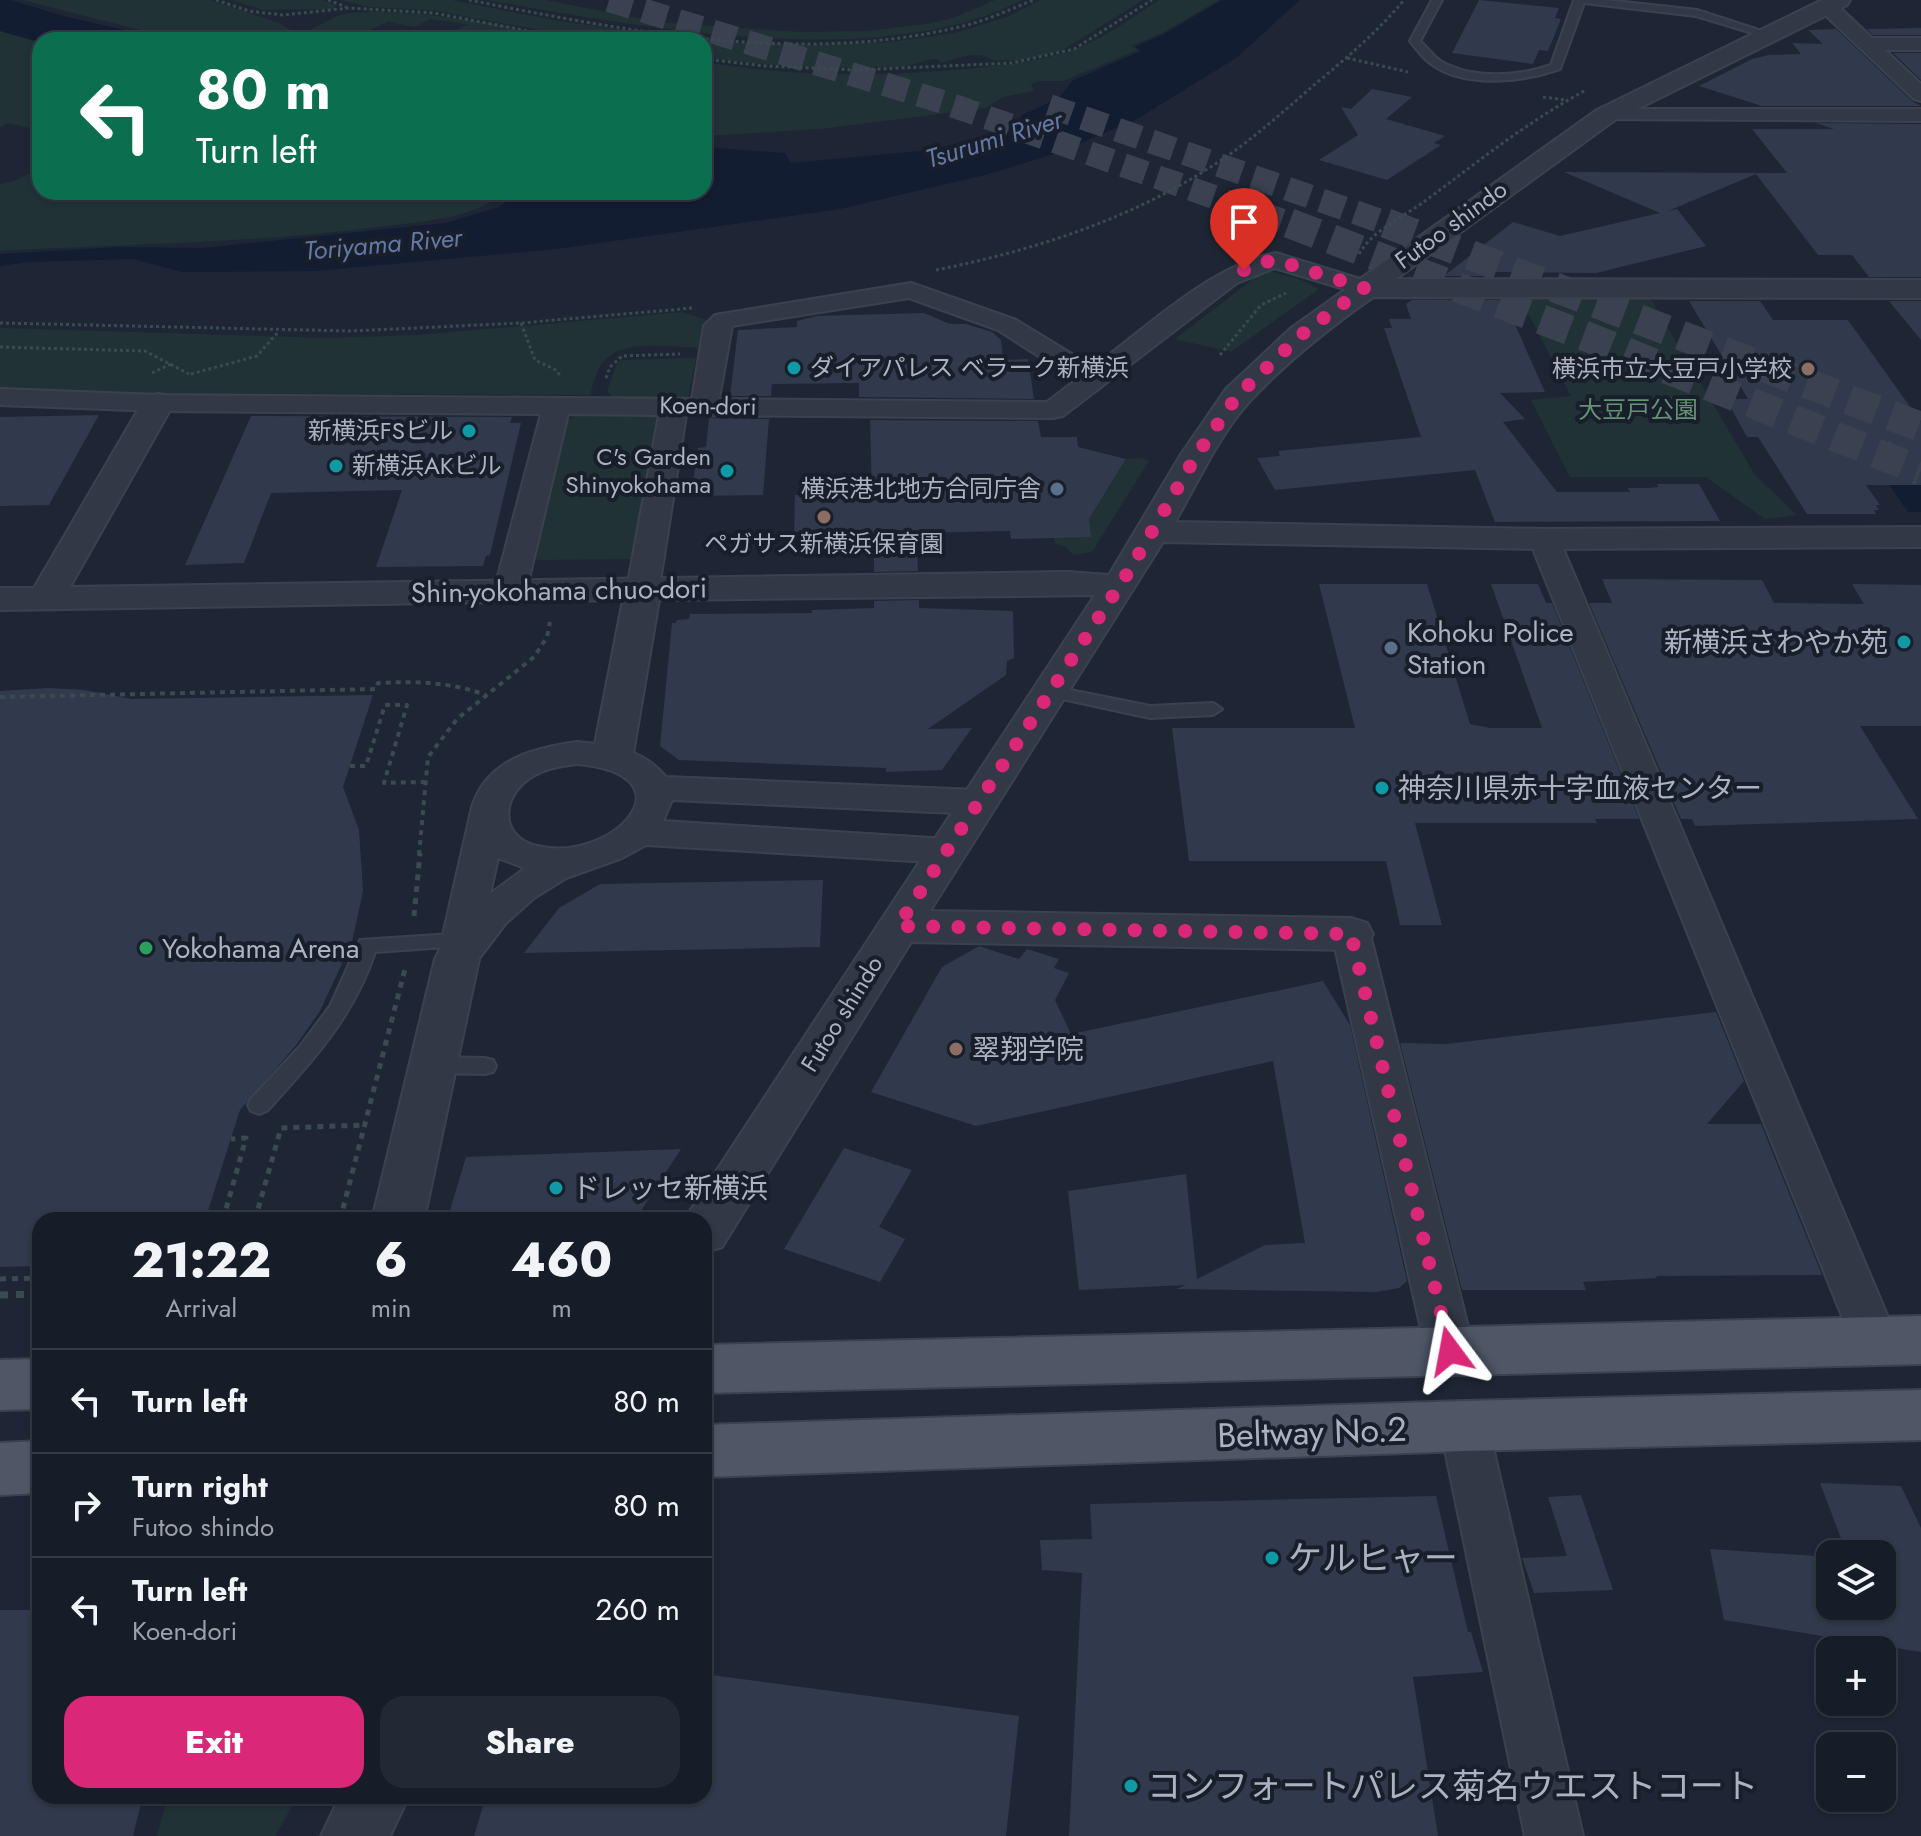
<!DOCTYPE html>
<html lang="en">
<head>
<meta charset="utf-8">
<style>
  body { margin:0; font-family:Jost,"Noto Sans JP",sans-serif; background:#232934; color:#f1f3f6; height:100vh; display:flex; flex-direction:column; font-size:30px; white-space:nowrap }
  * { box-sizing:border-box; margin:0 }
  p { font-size:26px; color:#9ea1a8 }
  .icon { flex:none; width:44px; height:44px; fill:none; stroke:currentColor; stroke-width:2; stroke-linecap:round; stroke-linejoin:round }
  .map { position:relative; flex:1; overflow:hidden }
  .sheet { position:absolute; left:32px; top:1212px; width:680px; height:592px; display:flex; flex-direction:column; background:#161c28; border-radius:24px; box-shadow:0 2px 6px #0004,0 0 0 2px #353a45 }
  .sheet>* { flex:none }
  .top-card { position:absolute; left:32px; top:32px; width:680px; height:168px; border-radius:24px; box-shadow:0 2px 6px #0004,0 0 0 2px #353a45; background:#0b6e4f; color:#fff; overflow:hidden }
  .buttons { position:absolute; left:1816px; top:1540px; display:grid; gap:16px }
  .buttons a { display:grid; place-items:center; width:80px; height:80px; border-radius:16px; background:#161c28; box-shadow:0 2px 6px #0004,0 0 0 2px #353a45; font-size:40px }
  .pin { position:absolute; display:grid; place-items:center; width:68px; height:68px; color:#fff; margin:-82px -34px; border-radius:50% 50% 50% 0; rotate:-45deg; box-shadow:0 0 8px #0007 }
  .pin .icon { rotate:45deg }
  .me { position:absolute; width:88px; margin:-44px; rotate:347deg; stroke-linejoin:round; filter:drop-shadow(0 0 6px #0008) }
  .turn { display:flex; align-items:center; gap:28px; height:168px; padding:0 32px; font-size:36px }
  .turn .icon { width:104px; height:104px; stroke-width:2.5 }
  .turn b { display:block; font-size:56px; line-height:68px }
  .eta { display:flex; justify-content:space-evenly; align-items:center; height:136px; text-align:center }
  .eta b { font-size:48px; font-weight:800; line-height:56px }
  .button { display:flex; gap:16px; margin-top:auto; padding:16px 32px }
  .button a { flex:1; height:92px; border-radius:24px; background:#db2777; color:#fff; font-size:32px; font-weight:800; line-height:92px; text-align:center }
  .button a+a { background:#232934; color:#f1f3f6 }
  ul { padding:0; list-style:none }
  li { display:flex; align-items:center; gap:24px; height:104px; padding:0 32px; border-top:2px solid #353a45 }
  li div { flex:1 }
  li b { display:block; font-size:30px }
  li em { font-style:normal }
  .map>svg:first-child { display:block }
</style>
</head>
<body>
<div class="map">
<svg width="1921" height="1836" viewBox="0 0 1921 1836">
  <rect width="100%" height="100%" fill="#1e2635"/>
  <path fill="#203236" d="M22,0H211L279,23L301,36C314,29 330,17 345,14C383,5 523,24 559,40H463L447,36L467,24L430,19L415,27L388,22L361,34V40H180Z
    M231,0H323L336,6L334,9L263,10Z
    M339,0H452L559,21L654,34L735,43L816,45L889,42L955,33L1007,17L1040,0H1143L1061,51L1023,60L994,61C979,49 958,58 941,63L938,59C922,59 913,67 897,67C832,69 769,67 704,57V40H593L436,11L370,7Z
    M487,0H546L657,22L801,32L867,31L926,24L953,18L995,0H1022C883,74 637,26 487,0Z
    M1159,0H1219L1162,33L1131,46L1138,50L1063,81H1040L1031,84L1034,91L1003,97L986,108L820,129L704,136V62C787,76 870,77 954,70C994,66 1031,64 1069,51C1102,40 1130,19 1159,0Z
    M0,31L40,43V130L8,123L0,127Z
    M40,169V192H506C472,220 421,221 378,227C253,243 126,244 0,251V184L14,181Z
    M1265,270L1297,278L1319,289L1231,352L1175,339Z
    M1648,294L1755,475L1797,515L1765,519L1706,477H1570L1531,400L1571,396L1519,296Z
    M682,312L707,320L703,348C673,348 620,336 601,365C595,373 593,386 590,395L127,393L0,389V328L326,338L418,335Z
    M696,358L688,398H612L607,391L617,363L622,360Z
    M588,413L646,414L658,418L635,559L530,560L565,422L577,415Z
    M1141,458L1149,461L1092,552L1073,555L1067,548L1055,543L1054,538L1089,519L1126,459Z
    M168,1796H298L275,1836H157Z"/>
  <path fill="#131d32" d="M0,0H10L67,17L170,40L40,42L0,31Z
    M1222,0H1300L1236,58L1137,119L1060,152L985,175L840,209L557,249L316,271L182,272L133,259L29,262L0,266V254L119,247L202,248L445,223L499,207L519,192H704V147L785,153L791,163L930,150L1010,131L1022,115L1059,98L1072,81L1141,51L1135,47L1166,33Z
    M1865,450L1921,480V512H1908Z"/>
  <path fill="#303a4c" d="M1479,0L1559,8L1555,18L1561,19L1548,51L1539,50L1533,64L1452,53Z
    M1921,28V35H1873L1867,29Z
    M1836,29L1912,101L1921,106H1762L1699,86L1752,59L1769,55L1801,54L1792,43L1823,44L1808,30Z
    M1893,53H1921V80Z
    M1372,89L1412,97L1386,119L1445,136L1434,143L1441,145L1387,180L1319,160L1358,135L1341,107L1351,109Z
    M1816,123L1921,124V277H1869L1852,255H1818L1756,174L1668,211L1677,209L1706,246L1596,273L1491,272L1493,276H1444L1513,222L1560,236L1660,213L1564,172L1787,173L1752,129H1834Z
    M1412,300H1504L1545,392L1500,393L1525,419L1503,422L1557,492H1630L1628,488H1648L1658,487L1657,484H1699L1720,521L1495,522L1475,470L1275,490L1257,458L1280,456L1278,451L1421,437L1384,328H1392L1389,319H1411L1406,304Z
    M1689,301H1760L1773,320H1848L1921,422V485H1866L1880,505H1876L1879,510H1874L1876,514H1807L1758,437H1747L1726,399H1748Z
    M1889,301H1921V340Z
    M924,313L950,324H966L992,332L1001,340L1003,360L1028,359L1034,399L859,397V383L772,384L771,396H730L738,330L797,327V321L816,316Z
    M99,415L49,505L0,506V417Z
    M251,416L512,417L510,423H521L490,555L486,556L483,566L376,567L402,490L271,493L244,563L185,565Z
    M709,418L769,419L763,495L691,496L698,448L706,447Z
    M870,420L1038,421L1041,437H1077L1078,447L1126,459L1089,519L1091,537L1011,539L1010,531L916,533L918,571L874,572V535L794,536L795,495L872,494Z
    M1602,579L1762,580L1774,603L1864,604L1852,584L1921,585V726H1860L1918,819L1695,826L1692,819H1681L1589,603H1612Z
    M1319,584H1427L1470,724L1490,728H1542L1491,584H1538L1546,603H1552L1639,819H1595L1597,823H1415L1442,925H1400L1386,861H1189L1172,728H1355Z
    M919,600V608L1013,611L1014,658L1007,661L1006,675L928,729L972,728L942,770L886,772V768L679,760L660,746L672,623H676L677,620L689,619L690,614L812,613V610L874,608V601Z
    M49,688L85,690L131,699L373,695L343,787L359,830L363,891L352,942L320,1011L297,1044L240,1110L205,1220H40V1266L0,1267V691Z
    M823,880L820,947L524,953L559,908L600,884Z
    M979,946L1019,959L1027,949L1059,959L1054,968L1069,973L1055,1000L1071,1034L1323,981L1350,1025L1407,1281L1399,1288L1376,1292L1176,1289L1186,1285L1079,1290L1068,1191L1186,1174L1197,1279L1265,1245L1305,1243L1273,1061L976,1126L871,1092L942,967Z
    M1716,1012L1744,1081L1707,1124H1761L1822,1275L1656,1276L1657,1278L1583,1282L1586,1290H1462L1400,1043L1446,1044Z
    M844,1148L912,1170L879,1227L905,1239L880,1282L784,1249Z
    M681,1149L635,1220H447L466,1157Z
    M1820,1483L1901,1486L1921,1528V1652L1724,1620L1710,1549L1830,1557V1606H1882V1554H1847Z
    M1581,1495L1613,1590L1534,1593L1522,1558L1567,1556L1548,1497Z
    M1436,1496L1468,1632H1471L1483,1672L1413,1677L1438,1836H1069L1082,1573L1042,1570L1040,1540L1092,1539L1090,1504Z
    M0,1610H40V1796H143L133,1836H0Z
    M704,1674L1019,1716L1006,1836H474L486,1796H704Z"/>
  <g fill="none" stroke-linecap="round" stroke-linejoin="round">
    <path stroke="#3a4251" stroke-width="24" stroke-dasharray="24 12" stroke-linecap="butt" d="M609,0L943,102L1294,225
      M1049,106L1392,225"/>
    <path stroke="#3a4251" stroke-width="30" stroke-dasharray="30 15" stroke-linecap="butt" d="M1289,223L1598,341L1921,471
      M1386,223L1921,427"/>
    <g stroke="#3b424f" stroke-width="4">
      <path id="service" d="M1432,0H1442L1420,41C1428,48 1434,58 1444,63C1474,79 1520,76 1551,65L1574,0H1606L1697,10L1774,35L1769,38L1696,16L1584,3L1560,69C1523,82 1465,89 1431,64C1423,58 1416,49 1410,41Z
        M1050,686L1150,706L1213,703L1222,709L1213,715L1150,718L1044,695L1041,691L1044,687Z
        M468,933L475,935L478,940L475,945L375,952C355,1015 311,1063 267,1111L259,1114L251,1111L248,1105L251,1099L301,1045L330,1006L360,940Z
        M433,1057L485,1058L493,1060L496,1066L493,1072L485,1074L433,1073L425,1071L422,1065L425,1059Z"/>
    </g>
    <g stroke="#3b424f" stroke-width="4">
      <path id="minor" d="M1828,1L1835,3L1872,38H1921V50H1885L1921,84V101L1914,99L1821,11L1819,7Z
        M1606,109H1921V121L1599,119L1595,115L1599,111Z
        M1276,253L1373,283L1376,288L1373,293L1364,295L1275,268L1237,283L1063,416L1053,418L686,415L659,588L654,595L643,597L632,595L627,588L659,415L568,414L526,591L521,598L510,600L499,598L494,591L541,414L158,411L0,405V389L158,395L692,399L704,326L715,315L911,283L1016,320L1093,367C1146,328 1211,265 1276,253ZM909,298L998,330L1076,380L1047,402L719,399L732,326Z
        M1544,530L1555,533L1559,539L1898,1341L1892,1355L1875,1361L1858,1355L1852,1341L1529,539L1533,533Z
        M577,742C611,745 643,749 666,777L977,790L990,794L995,802L990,810L977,814L672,800L663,821L946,839L959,842L964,851L959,860L946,863L646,845L622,858L566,878L534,898L506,923L471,969L457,973L443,969L438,959L442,952L440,948L472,807C487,759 534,748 577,742ZM577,764C696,775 612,864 537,846C499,837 501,797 530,778C545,768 561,766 577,764ZM498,858L525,868L490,894Z
        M1351,920L1365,924L1370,934L1474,1351L1467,1366L1450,1372L1433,1366L1426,1351L1332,934L1337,924Z
        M1464,1404L1481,1410L1488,1426L1583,1836H1525L1440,1426L1447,1410Z"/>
    </g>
    <g stroke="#3b424f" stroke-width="4">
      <path id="tertiary" d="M1822,0H1850L1847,5L1615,120L1396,279L1921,280V298L1373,297C1329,328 1287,361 1250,401C1219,435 1198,482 1175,522L1544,529L1921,527V547L1544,549L1163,542L930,911L1351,918L1367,923L1373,934L1367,945L1351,950L911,942L722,1247L704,1253V1220H684L686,1217L1095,595L659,600L633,754L627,763L613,767L599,763L593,754L623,600L0,610V588H34L142,403L147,396L158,394L169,396L174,403L70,587L1068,572L1109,575L1180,456L1226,389L1290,329L1597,110Z
        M457,943L473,947L479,959L424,1220H372L435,959L441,947Z
        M340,1796H409L390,1836H321Z"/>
    </g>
    <g stroke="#3b424f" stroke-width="4">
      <path id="primary" d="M1921,1316V1364L704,1393V1345Z
        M40,1359V1409L0,1410V1360Z
        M1921,1390V1440L1464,1451L704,1477V1425L1464,1401Z
        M40,1441V1493L0,1495V1443Z"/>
    </g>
    <path stroke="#394b4f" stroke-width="3" stroke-dasharray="3 3" stroke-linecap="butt" d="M216,0L249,11L283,15L349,8L434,13L576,40
      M328,0L346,7
      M469,0C631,32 808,67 971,24C992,18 1013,8 1034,0
      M1347,58L1408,72
      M704,59L765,66L856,70L1012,63L1074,49L1152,0
      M1543,97L1565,100
      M1359,254C1374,229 1402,218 1425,201C1479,161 1527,122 1586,90
      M936,270C1036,250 1134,218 1220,161C1256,137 1287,108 1320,80C1350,55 1379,30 1404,0
      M0,323L351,331L521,323L693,308
      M521,323L535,360L556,370L561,377
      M0,347L145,351L189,374
      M1220,355L1261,305L1286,293
      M152,373L171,364
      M191,374L257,356L279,331
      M606,378L610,367L622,356L680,354"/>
    <path stroke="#394b4f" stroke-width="4" stroke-dasharray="5 5" stroke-linecap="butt" d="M0,697L376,689L378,683C416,681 450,682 486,695
      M350,766H366L385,705H407L384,783L425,782
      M419,855L428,757L457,719L534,657L547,637L550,622"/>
    <path stroke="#394b4f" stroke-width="5" stroke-dasharray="6 6" stroke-linecap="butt" d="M414,916L420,853
      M223,1220L246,1138L231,1139
      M255,1220L281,1128L365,1125
      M340,1220L405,969
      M0,1279L40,1278"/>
    <path stroke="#394b4f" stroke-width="7" stroke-dasharray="8 8" stroke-linecap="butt" d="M0,1295L40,1294"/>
    <use href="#service" fill="#323846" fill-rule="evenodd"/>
    <use href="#minor" fill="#323846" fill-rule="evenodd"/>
    <use href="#tertiary" fill="#323846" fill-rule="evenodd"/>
    <use href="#primary" fill="#4f5766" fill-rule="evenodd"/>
  </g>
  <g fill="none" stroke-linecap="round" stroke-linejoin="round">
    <path stroke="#db2777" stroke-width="14" stroke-dasharray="0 25.2" d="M1244,270L1260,263L1276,260L1364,288L1301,335L1237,396L1196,456L1129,571L898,926L1351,934L1450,1351"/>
  </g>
  <g fill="#0f9aa8" stroke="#181e2a" stroke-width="3">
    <circle cx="794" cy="368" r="8"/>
    <circle cx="469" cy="431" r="8"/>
    <circle cx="336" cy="466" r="8"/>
    <circle cx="727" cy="471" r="8"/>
    <circle cx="1904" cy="642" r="8"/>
    <circle cx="1382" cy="788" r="8"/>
    <circle cx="556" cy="1188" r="8"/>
    <circle cx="1272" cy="1558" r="8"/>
    <circle cx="1131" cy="1786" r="8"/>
  </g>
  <g fill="#8d6e63" stroke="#181e2a" stroke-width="3">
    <circle cx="1808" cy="369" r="8"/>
    <circle cx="824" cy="517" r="8"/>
    <circle cx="956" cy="1049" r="8"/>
  </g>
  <g fill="#5c6f8a" stroke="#181e2a" stroke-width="3">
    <circle cx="1057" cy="489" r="8"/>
    <circle cx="1391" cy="648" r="8"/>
  </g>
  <circle fill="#2e9e5b" stroke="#181e2a" stroke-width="3" cx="146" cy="948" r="8"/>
  <g text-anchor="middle" stroke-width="8" stroke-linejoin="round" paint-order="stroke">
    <g font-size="24" fill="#abb3c3" stroke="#181e2a">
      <text transform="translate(1451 225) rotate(-36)" y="8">Futoo shindo</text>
      <text transform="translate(708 406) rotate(1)" y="8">Koen-dori</text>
      <text transform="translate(842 1014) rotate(-58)" y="8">Futoo shindo</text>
    </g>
    <g font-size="24" fill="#abb3c3" stroke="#181e2a" text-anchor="end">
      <text x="810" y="376" text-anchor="start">ダイアパレス ベラーク新横浜</text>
      <text x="1792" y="377">横浜市立大豆戸小学校</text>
      <text x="453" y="439">新横浜FSビル</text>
      <text x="711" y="465">C's Garden<tspan x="711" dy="28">Shinyokohama</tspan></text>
      <text x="352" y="474" text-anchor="start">新横浜AKビル</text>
      <text x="1041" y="497">横浜港北地方合同庁舎</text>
      <text x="824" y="552" text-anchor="middle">ペガサス新横浜保育園</text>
    </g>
    <g font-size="24" fill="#639373" stroke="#181e2a">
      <text x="1638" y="418">大豆戸公園</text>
    </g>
    <g font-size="26" font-style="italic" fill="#6379a4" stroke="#181e2a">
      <text transform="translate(994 139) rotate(-17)" y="9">Tsurumi River</text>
      <text transform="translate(383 244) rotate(-5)" y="9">Toriyama River</text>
    </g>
    <g font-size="28" fill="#abb3c3" stroke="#181e2a">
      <text transform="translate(559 590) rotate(-1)" y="10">Shin-yokohama chuo-dori</text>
    </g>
    <g font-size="28" fill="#abb3c3" stroke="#181e2a" text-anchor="start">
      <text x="1407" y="642">Kohoku Police<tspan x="1407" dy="32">Station</tspan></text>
      <text x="1888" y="652" text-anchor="end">新横浜さわやか苑</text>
      <text x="1398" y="798">神奈川県赤十字血液センター</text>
      <text x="162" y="958">Yokohama Arena</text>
      <text x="972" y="1059">翠翔学院</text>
      <text x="572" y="1198">ドレッセ新横浜</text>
    </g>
    <g font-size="34" fill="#abb3c3" stroke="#181e2a">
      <text transform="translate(1312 1432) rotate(-2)" y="12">Beltway No.2</text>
    </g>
    <g font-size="34" fill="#abb3c3" stroke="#181e2a" text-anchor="start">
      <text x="1288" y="1570">ケルヒャー</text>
      <text x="1147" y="1798">コンフォートパレス菊名ウエストコート</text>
    </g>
  </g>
</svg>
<div class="buttons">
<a><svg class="icon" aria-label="layers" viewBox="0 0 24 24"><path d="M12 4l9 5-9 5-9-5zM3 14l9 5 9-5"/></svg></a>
<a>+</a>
<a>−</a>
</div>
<div class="pin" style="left:1244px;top:270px;background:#d93025"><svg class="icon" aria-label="arrive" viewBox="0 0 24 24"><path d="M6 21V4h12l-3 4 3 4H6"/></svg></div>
<svg class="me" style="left:1450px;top:1351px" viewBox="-20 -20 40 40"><path d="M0-17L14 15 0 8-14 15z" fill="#db2777" stroke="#fff" stroke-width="4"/></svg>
<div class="top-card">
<div class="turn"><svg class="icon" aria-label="left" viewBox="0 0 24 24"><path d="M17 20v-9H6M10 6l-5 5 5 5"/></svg><div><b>80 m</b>Turn left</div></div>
</div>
<section class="sheet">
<div class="eta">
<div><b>21:22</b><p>Arrival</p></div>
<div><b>6</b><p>min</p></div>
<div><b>460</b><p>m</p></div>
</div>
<ul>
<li><svg class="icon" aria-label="left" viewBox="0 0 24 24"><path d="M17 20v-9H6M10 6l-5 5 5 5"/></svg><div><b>Turn left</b></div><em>80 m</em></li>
<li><svg class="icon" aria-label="right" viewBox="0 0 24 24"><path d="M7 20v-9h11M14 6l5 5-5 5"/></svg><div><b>Turn right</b><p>Futoo shindo</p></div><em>80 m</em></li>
<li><svg class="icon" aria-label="left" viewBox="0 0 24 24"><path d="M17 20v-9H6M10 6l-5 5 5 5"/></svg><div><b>Turn left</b><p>Koen-dori</p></div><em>260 m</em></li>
</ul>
<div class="button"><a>Exit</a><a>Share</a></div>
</section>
</div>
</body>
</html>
